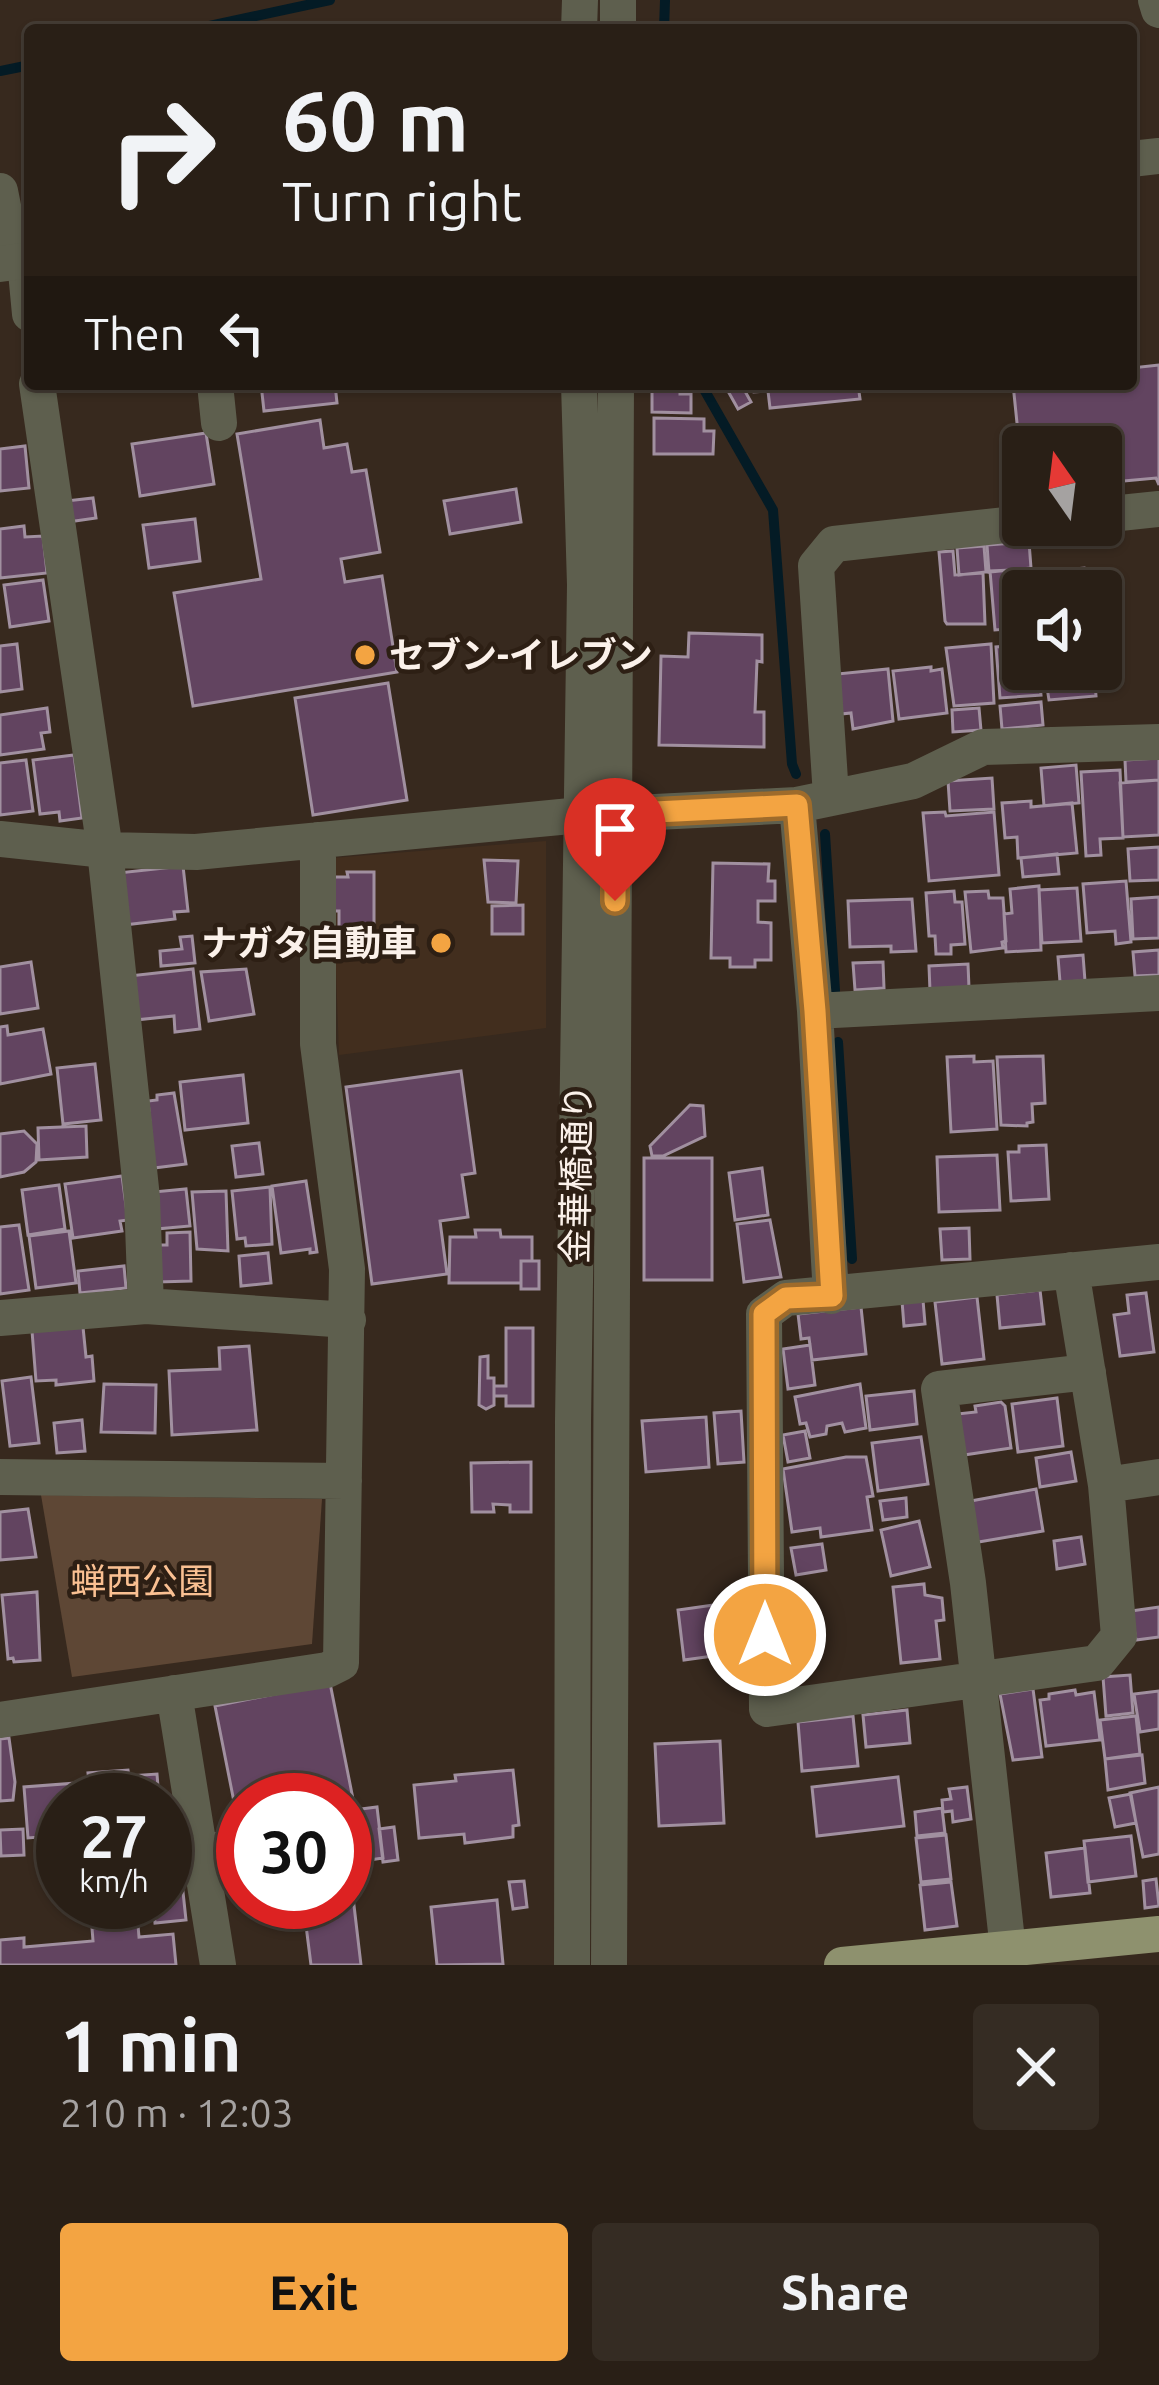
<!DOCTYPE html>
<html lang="en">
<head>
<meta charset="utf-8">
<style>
  body { margin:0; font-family:Ubuntu,"Noto Sans JP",sans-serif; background:#352c23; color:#f1f3f6; height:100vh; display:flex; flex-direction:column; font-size:45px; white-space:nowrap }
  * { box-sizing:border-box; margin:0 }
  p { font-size:39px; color:#a5a2a1 }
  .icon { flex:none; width:66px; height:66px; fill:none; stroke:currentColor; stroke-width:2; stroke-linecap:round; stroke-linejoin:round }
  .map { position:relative; height:1965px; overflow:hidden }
  .panel { display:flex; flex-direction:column; background:#291f16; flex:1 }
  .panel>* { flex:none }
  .banner { position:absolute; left:24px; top:24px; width:1113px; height:366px; border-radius:12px; box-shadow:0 3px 9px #0004,0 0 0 3px #453d35; background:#291f16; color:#f1f3f6; overflow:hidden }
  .needle { width:78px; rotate:346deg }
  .controls { position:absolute; left:1002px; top:426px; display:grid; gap:24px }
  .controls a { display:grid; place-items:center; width:120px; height:120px; border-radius:12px; background:#291f16; box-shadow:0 3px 9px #0004,0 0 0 3px #453d35; font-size:60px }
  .speed { position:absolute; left:36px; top:1773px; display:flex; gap:24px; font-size:60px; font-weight:700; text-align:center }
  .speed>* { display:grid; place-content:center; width:156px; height:156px; border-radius:50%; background:#291f16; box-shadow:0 3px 9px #0004,0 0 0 3px #453d35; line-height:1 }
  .speed small { font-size:30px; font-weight:400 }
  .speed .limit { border:18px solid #d22; background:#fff; color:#111 }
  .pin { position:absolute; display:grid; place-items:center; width:102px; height:102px; color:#fff; margin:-123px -51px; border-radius:50% 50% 50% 0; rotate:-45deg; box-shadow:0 0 12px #0007 }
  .pin .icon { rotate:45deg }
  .me { position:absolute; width:132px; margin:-66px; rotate:0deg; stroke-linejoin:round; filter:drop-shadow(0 0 9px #0008) }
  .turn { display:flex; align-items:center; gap:42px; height:252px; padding:0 60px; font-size:54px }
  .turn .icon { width:156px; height:156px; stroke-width:2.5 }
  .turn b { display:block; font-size:84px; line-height:102px }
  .then { display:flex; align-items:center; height:114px; padding:0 60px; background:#0003; gap:24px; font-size:45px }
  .round { display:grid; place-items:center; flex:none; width:126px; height:126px; border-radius:12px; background:#352c23 }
  .headline { display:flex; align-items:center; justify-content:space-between; height:204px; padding:0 60px }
  h1 { font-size:72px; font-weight:700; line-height:90px }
  .action { display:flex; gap:24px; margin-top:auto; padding:24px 60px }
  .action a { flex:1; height:138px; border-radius:12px; background:#f3a442; color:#111; font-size:48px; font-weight:700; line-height:138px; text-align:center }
  .action a+a { background:#352c23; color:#f1f3f6 }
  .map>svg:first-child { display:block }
</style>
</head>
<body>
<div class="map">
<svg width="1159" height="1965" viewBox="0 0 1159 1965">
  <rect width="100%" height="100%" fill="#37291e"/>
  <path fill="#422e1e" d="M546,841V1028L339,1055L332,858Z"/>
  <path fill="#5e4735" d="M41,1495L322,1499L312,1644L72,1677Z"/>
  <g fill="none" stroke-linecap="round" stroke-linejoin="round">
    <path stroke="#041b25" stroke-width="10" d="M191,30L330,0
      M664,30L665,0
      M0,71L30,65
      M701,384L773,510L792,764L796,774
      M825,834L835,991
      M838,1042L852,1259"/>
  </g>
  <path fill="#624460" stroke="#a190a0" stroke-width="3" d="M1159,365V485L1156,478L1101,483V447H1023L1021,462L1013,384H1131V368Z
    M261,384H335L337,403L264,411Z
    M652,384H680V394H691V413L652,412Z
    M724,384H741L751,402L738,409Z
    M753,384H858L860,399L770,408L768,391L754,392Z
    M654,418L704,419V431H714L713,454H654Z
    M320,420L324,448L347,444L352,472L366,470L380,552L341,559L345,582L382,576L397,672L193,706L174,593L261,579L237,434Z
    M206,433L214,484L140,496L132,444Z
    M25,446L29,488L0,491V449Z
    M516,489L521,522L450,534L444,501Z
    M93,498L96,518L68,522L66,501Z
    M195,519L200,561L149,568L143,525Z
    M24,526L25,537L43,536L47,573L0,578V529Z
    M1029,542L1031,568L989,572L987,545Z
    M984,546L986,572L959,575L957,548Z
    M953,551L955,575L983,573L985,624H947L945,621L939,552Z
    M1084,568L1086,591H1039L1038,572Z
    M1011,570L1012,580L1029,578L1031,591H1023V628L995,630L990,571Z
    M43,580L49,621L10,627L4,585Z
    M689,633L762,635V662L757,661L755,712H764V747L659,745L661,656L688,657Z
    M17,644L22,689L0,692V646Z
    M991,644L994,703L954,706L946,648Z
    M1023,645V669H1039L1041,695L1000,698L996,647Z
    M931,667V671L942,669L947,713L899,719L893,671Z
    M888,669L893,721L853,729L851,713L841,714L837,674Z
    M1044,669H1094L1096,696L1049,700Z
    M388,683L407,800L313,815L295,698Z
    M1041,702L1043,725L1002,729L1000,706Z
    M47,708L50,732L41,733L44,749L0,755V715Z
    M979,708L981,730L953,732L952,710Z
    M74,755L82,818L60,821L59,812L40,814L33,760Z
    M1159,758V780L1126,782L1125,760Z
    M26,760L33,811L0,815V763Z
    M1076,765L1079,803L1044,806L1041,768Z
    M1120,770L1123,838L1100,839L1101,855L1086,856L1081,772Z
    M992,778L994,809L950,811L948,781Z
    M1159,780V835L1123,837L1120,783Z
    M1031,801V807L1072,803L1077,853L1018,858L1017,837L1005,838L1002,803Z
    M945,812L946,816L994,812L999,875L929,881L923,813Z
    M1159,847V880L1130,881L1128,849Z
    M1057,854L1059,874L1023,877L1021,858Z
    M484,860L518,861L516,903L488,902Z
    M713,863L769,864L768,881H775V901H758V922L771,923V960H755V967H730V958H711Z
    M183,866L188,911L174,912L175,919L124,925L118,873Z
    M347,872H374V931H339V911H333V877H348Z
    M1126,881L1131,942L1116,944L1115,931L1087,933L1083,884Z
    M1039,886L1041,950L1006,952L1004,914L1012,913L1010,889Z
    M1077,888L1081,941L1042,943L1039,890Z
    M954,891L955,902H962L965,944L951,945V954H936L935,936H929L926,893Z
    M988,891L989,898H1003L1006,941L1002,942L1003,948L971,952L965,892Z
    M1159,897V938L1133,939L1131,899Z
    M912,899L916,951L891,952V946L850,947L848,901Z
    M523,905V934H492V906Z
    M192,936L195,963L161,966L160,951L182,949L180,937Z
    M374,936L376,950L337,955L335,941Z
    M1159,950V975L1135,976L1133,952Z
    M1083,955L1085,981L1060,982L1058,957Z
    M31,962L38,1008L0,1014V967Z
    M883,962L884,988L855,990L853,963Z
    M968,964L969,988L930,991L929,966Z
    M193,969L200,1029L175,1032L174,1016L135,1020L129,976Z
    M246,969L254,1014L209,1021L201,972Z
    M7,1026L8,1035L43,1029L51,1074L0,1084V1027Z
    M974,1056V1062L993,1061L997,1129L951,1132L947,1057Z
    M1043,1056L1045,1103L1032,1104L1033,1122L1027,1123V1126L1001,1125L997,1057Z
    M95,1064L101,1120L63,1124L57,1068Z
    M461,1071L475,1173L462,1175L468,1217L440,1221L447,1274L372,1284L346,1087Z
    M243,1075L248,1123L185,1130L180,1082Z
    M174,1093L186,1164L154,1168L148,1101L157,1100V1095Z
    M690,1105L703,1106L705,1136L663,1156H652L650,1146Z
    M86,1126L87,1157L39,1160L38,1128Z
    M24,1131L37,1144L36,1162L24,1172L0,1177V1134Z
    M259,1143L263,1174L236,1177L232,1146Z
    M1046,1145L1049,1199L1011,1201L1008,1152H1019V1146Z
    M997,1155L1000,1210L939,1212L937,1157Z
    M644,1158H712V1280H644Z
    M762,1168L768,1215L735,1220L729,1173Z
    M122,1176L128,1220L120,1221L122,1231L73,1238L65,1184Z
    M306,1181L317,1252L310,1253V1249L281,1253L272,1186Z
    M59,1185L65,1229L28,1235L22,1190Z
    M270,1187L272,1244L246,1246L245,1238L237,1239L232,1191Z
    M186,1189L190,1226L156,1229L153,1192Z
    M226,1191L228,1251L197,1249L192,1192Z
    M770,1220L781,1277L744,1282L737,1224Z
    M19,1225L29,1290L0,1294V1227Z
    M969,1228L970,1259L942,1260L940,1229Z
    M475,1230H500L501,1237H532V1261H521V1283H449L450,1237H476Z
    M69,1231L76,1283L36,1288L29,1236Z
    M190,1232L191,1281L158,1282L157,1245H167V1233Z
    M268,1253L271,1283L241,1286L239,1256Z
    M521,1261H539V1289H521Z
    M124,1266L126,1288L80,1293L78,1271Z
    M1040,1290L1044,1324L1000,1328L997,1295Z
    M1146,1293L1154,1352L1120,1356L1114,1315L1129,1313L1127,1295Z
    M977,1297L984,1359L942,1364L935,1302Z
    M923,1300L925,1324L904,1326L902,1301Z
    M861,1307L866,1354L812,1360L809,1338L801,1339L798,1314Z
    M83,1327L86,1357L92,1356L94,1381L56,1385V1380L36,1381L32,1331Z
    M506,1328H533V1406H506V1396H494V1386H506Z
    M810,1345L815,1385L788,1389L783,1349Z
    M249,1346L257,1430L172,1435L169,1371L220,1369L219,1348Z
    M488,1356V1378H494V1405L486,1409L479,1405L480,1357Z
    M31,1377L39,1443L10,1446L2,1381Z
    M104,1384L156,1385L155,1433L101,1432Z
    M860,1384L866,1428L845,1432L842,1423L827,1426L826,1434L810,1437L806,1423L800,1424L795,1397Z
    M914,1391L917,1424L870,1430L866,1396Z
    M1057,1398L1063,1446L1018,1452L1012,1404Z
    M1001,1402L1005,1406L1011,1448L964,1455L957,1414L976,1412L975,1406Z
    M741,1411L744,1462L718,1464L714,1413Z
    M706,1417L709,1467L646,1472L642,1421Z
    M82,1420L85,1451L57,1453L54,1423Z
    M805,1431L810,1458L788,1462L783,1435Z
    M921,1437L928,1484L878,1491L872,1443Z
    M1071,1452L1076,1481L1040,1487L1036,1458Z
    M846,1457H866L873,1496L867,1497L872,1530L821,1537L820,1528L792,1532L783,1469Z
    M531,1462V1512H510V1505L493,1504L494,1512H472L471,1463Z
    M1036,1489L1043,1531L967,1544L960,1503Z
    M906,1498L907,1517L883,1520L880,1501Z
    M28,1509L36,1557L0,1560V1512Z
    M919,1521L930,1567L891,1576L881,1530Z
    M1081,1537L1085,1564L1057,1569L1054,1541Z
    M822,1544L826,1570L796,1575L791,1548Z
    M924,1584L925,1595L942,1598L944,1620L936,1621L940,1659L901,1663L893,1587Z
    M37,1592L40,1660L14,1662L13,1658L8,1659L2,1595Z
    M728,1603L735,1653L684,1660L678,1610Z
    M1159,1607V1637L1136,1640L1131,1611Z
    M1130,1675L1133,1713L1106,1716L1103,1677Z
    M330,1683L353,1799L243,1800V1821L238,1822L215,1706Z
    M1033,1689L1042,1757L1013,1760L1000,1694Z
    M1075,1690L1076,1695L1094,1692L1100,1740L1046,1746L1040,1700L1049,1699V1694Z
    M1159,1691V1729L1140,1732L1134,1694Z
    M907,1710L910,1743L866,1747L863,1715Z
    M853,1716L858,1766L802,1771L798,1722Z
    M1136,1716L1140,1754L1105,1759L1100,1720Z
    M9,1738L15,1782L13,1800L0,1801V1739Z
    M720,1741L724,1823L659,1826L655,1744Z
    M1142,1755L1145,1783L1108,1790L1105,1759Z
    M128,1770L129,1776L157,1774L159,1800H63V1835L28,1838L24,1787L89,1782L88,1773Z
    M513,1770L519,1825L513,1826V1837L465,1843L464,1834L419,1838L414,1785L456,1781L455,1775Z
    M898,1777L904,1826L817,1836L812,1787Z
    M967,1787L971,1819L953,1822L952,1811L943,1812L942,1800L951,1799L949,1789Z
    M1159,1787V1854L1143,1857L1130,1793Z
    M1131,1794L1136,1823L1115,1827L1109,1798Z
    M377,1807L383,1858L349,1863L361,1965H311L303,1902H345V1811Z
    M942,1808L945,1833L917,1836L915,1812Z
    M394,1827L398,1860L383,1862L379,1829Z
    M23,1829L24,1855L1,1856L0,1830Z
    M243,1830V1885L222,1889L214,1834Z
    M946,1835L951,1879L921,1882L916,1838Z
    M1131,1836L1136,1876L1088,1882L1084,1841Z
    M1085,1848L1090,1893L1051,1897L1046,1853Z
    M1156,1879L1159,1906L1145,1908L1143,1881Z
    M524,1881L527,1907L513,1909L509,1882Z
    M951,1882L957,1926L925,1930L920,1885Z
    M183,1892L186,1920L155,1923L153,1902H165V1894Z
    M497,1900L503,1964L437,1965L431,1907Z
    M138,1925L139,1937L173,1934L176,1965H0V1940L24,1938V1947L93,1941L92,1928Z"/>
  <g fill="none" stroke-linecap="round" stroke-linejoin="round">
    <path stroke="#5e5f4e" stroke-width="36" d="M1156,0L1159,10
      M0,191L14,262
      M25,261L30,314
      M37,384L105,850L142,1198L146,1306
      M215,384L219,423
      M1101,515L1159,509
      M831,796L816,566L834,544L1023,523
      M797,805L815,1011L831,1296
      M615,814L797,805L913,781L983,747L1159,742
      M0,839L105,850L196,852L581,815
      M815,1011L1159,993
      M1071,1270L1106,1485L1119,1636L1097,1663L767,1709L764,1314L786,1298L1159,1262
      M0,1318L146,1306L348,1320
      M0,1477L344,1481
      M1106,1485L1159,1477
      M174,1693L218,1965
      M0,1720L327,1670L341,1663L347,1269L318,1044V840
      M1008,1950L968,1583L939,1389L1088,1372"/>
    <path stroke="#5e5f4e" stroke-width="36" d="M579,30L580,0
      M618,30V0
      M1131,159L1159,156
      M0,264L30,260
      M572,1965L573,1422L585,585L579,384
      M609,1965L616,384"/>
    <path stroke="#8e916e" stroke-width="36" d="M842,1965L1159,1934"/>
  </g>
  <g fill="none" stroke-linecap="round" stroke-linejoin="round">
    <g stroke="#9e6b2b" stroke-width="30">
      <path id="route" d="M615,901V814L797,805L815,1011L832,1296L786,1298L764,1314L765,1635"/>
    </g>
    <use href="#route" stroke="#f3a442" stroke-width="21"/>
  </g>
  <g fill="#f3a442" stroke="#2d1f14" stroke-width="4.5">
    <circle cx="365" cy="655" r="12"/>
    <circle cx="441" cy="943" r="12"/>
  </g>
  <g text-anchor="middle" stroke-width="9" stroke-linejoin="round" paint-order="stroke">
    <g font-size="36" font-weight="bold" fill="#fbf1ea" stroke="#2d1f14" text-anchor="start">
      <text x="389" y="668">セブン-イレブン</text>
      <text x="417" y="956" text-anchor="end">ナガタ自動車</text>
    </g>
    <g font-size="36" fill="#fbf1ea" stroke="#2d1f14">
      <text transform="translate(576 1174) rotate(-89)" y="13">金華橋通り</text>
    </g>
    <g font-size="36" fill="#fac092" stroke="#2d1f14">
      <text x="142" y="1594">蝉西公園</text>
    </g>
  </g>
</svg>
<div class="controls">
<a><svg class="needle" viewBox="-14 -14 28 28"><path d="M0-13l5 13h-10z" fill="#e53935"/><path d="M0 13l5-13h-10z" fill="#a5a2a1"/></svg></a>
<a><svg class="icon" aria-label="sound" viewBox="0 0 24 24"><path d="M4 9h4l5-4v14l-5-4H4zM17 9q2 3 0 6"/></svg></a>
</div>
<div class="speed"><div>27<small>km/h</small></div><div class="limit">30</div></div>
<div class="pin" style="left:615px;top:901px;background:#d93025"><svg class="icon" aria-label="arrive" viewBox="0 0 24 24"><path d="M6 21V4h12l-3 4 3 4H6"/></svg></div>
<svg class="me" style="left:765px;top:1635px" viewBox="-20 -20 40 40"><circle r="17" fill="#f3a442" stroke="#fff" stroke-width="3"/><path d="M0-11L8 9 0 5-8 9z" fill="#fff"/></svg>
<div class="banner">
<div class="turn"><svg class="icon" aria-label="right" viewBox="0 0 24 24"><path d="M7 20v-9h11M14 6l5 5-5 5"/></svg><div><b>60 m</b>Turn right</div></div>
<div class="then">Then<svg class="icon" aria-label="left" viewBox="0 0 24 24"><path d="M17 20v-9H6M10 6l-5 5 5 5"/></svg></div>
</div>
</div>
<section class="panel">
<div class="headline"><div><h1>1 min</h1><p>210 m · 12:03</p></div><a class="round"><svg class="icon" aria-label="close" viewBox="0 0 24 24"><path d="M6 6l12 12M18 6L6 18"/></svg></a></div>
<div class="action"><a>Exit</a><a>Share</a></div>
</section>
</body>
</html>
